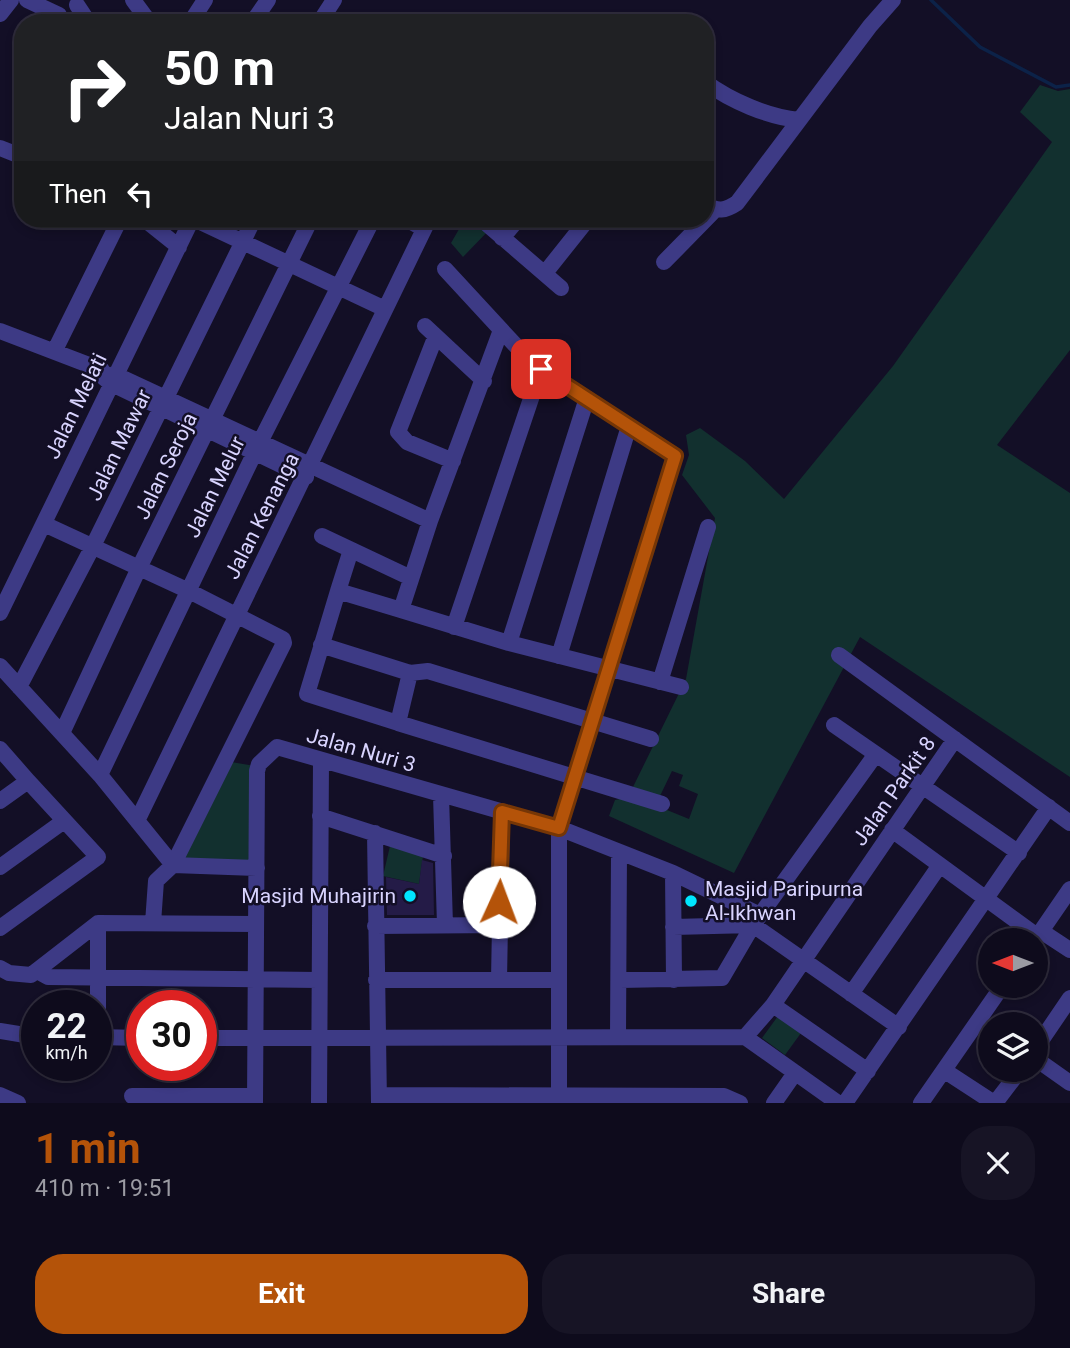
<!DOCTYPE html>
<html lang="en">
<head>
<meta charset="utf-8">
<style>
  body { margin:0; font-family:Roboto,sans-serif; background:#171425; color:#f1f3f6; height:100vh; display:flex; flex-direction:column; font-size:26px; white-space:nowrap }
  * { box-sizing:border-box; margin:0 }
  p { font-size:23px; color:#9b9ba3 }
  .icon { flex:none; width:38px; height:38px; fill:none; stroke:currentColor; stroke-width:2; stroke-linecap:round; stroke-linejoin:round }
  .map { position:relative; height:1103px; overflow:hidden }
  .drawer { display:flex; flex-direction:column; background:#0e0b1c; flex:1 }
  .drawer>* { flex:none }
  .banner { position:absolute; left:14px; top:14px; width:700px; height:214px; border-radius:28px; box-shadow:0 4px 10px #0003,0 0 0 2px #2e2b3b; background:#202124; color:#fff; overflow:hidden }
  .needle { width:46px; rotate:270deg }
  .fabs { position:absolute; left:978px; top:928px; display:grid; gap:14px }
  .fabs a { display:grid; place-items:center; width:70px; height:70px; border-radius:50%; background:#0e0b1c; box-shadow:0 4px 10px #0003,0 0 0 2px #2e2b3b; font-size:35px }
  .speed { position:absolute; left:21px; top:990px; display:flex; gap:14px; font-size:35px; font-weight:700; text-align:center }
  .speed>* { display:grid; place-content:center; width:91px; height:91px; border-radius:50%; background:#0e0b1c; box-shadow:0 4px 10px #0003,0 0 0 2px #2e2b3b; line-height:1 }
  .speed small { font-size:18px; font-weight:400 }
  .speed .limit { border:10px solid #d22; background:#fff; color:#111 }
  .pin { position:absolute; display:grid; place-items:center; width:60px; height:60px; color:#fff; margin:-30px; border-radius:14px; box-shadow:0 4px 10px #0006 }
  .me { position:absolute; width:77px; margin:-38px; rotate:2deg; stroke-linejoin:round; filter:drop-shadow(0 0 5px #0008) }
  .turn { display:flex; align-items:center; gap:24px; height:147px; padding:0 35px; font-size:32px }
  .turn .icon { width:91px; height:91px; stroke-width:2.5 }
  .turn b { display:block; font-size:49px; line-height:60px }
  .then { display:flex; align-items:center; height:66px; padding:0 35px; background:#0003; gap:14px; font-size:26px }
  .round { display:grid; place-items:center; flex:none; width:74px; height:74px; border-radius:28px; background:#171425 }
  .headline { display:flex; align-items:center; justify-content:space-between; height:119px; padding:0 35px }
  h1 { font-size:42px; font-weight:700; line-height:52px; color:#b45309 }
  .cta { display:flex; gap:14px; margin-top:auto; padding:14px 35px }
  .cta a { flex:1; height:80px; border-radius:28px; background:#b45309; color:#fff; font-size:28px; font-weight:700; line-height:80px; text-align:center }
  .cta a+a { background:#171425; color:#f1f3f6 }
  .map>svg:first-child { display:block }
</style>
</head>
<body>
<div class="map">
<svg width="1070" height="1103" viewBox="0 0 1070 1103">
  <rect width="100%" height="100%" fill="#130f26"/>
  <path fill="#12302f" d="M1040,85L1058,91L1070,89V350L997,445L1070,493V777L860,637L734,873L609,816L615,800L629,797L640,799L689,819L698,794L679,786L683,775L672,771L660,796L633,787L686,679L715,518L682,475L689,455L686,435L700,428L745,461L784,499L893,366L1052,142L1020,112Z
    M472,219H481L491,228L463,257L451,243L462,224L467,226Z
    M231,762L255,766L256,861L181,862Z
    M390,846L423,856L419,884L383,876Z
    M778,1016L801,1033L785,1055L762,1038Z"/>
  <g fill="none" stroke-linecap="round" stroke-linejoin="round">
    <path stroke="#0c2248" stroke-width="3.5" d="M931,0L980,47L1056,87L1070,85"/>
  </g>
  <path fill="#241b47" d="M422,860L433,863L434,915H387L386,877L419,884Z"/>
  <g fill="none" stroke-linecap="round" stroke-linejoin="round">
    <path stroke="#3d3a85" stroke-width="16" d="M27,0L59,15
      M133,0L150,23
      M77,5L89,23
      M0,14L11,0
      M190,23L205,0
      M252,23L268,0
      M319,23L334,0
      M705,82C731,101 768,117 799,120
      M0,148L23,157
      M705,204C718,212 725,211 737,203L870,26L893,0
      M144,219L179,247
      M194,219L385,309
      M406,219L424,229
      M481,219L561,288
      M502,238L518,219
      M664,262L715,210
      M445,269L518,348L541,369L675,456L559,828V1103
      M545,273L588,219
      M425,326L484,381
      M501,330L430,521L401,610L509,643L681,687
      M0,331L102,370
      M435,338L398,432L407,442L453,461
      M55,350L120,219
      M94,369L110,383L306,477
      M114,374L430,521
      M44,524L189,591L283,639L284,643L173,865L156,881L153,923
      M322,536L411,578
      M338,591L351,550
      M0,613L192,219
      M454,627L541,369
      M509,643L587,398
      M321,645L410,673L428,671L651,739
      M839,655L1070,823
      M559,656L629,426
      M0,666L100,775L173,865
      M410,673L398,723L662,804
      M660,682L708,527
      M19,687L92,548L254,219
      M398,723L307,694L338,591L401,610
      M834,725L1019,853
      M62,733L139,568L311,219
      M0,749L28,781
      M100,775L254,454L373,219
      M441,795L445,925
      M0,801L28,781L98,857L0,928
      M320,816L444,856
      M137,821L429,219
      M892,830L1037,936
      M375,833L379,1103
      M173,865L257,868
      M0,867L64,821
      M673,873L674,980
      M375,926L499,925
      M673,927L753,925L899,1027
      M1041,931L1070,950
      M1035,940L1070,889
      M0,968L9,973L31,975L98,923L256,924
      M37,971L48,977L318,980
      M376,980H558
      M499,980L502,812
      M620,980L722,978L753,925L876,754
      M851,994L940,865
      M773,1005L868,1071
      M0,1031L37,1037
      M618,1036L619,852
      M96,1037L142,1038
      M98,1037V923
      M745,1037L773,1005L955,739
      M201,1038L745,1037L838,1103
      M1036,1048L1070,998
      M1036,1059L1070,1083
      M945,1071L994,1103
      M0,1095L18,1103
      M379,1095L724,1096L740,1103
      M132,1096H255
      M255,1103L257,771L259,764L277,747L559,828L673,873L760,915
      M319,1103L321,760
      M774,1103L795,1073
      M845,1103L1049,807
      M921,1103L1003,985
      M995,1103L1021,1069"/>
  </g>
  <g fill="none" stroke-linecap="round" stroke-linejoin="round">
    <g stroke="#753606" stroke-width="18">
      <path id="route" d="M499,902L502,812L559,828L675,456L541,369"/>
    </g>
    <use href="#route" stroke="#b45309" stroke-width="12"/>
  </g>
  <g fill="#00e5ff" stroke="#130f26" stroke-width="2.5">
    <circle cx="410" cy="896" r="7"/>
    <circle cx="691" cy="901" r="7"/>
  </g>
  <g text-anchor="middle" stroke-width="5" stroke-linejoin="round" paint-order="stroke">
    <g font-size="21" fill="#d9d4ff" stroke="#130f26">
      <text transform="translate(76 406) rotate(-64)" y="7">Jalan Melati</text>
      <text transform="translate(119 445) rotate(-64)" y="7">Jalan Mawar</text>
      <text transform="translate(166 466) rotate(-64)" y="7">Jalan Seroja</text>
      <text transform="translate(215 487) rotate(-64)" y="7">Jalan Melur</text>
      <text transform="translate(262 516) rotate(-63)" y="7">Jalan Kenanga</text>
      <text transform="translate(361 750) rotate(16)" y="7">Jalan Nuri 3</text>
      <text transform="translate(894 791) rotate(-55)" y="7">Jalan Parkit 8</text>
    </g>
    <g font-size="21" fill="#d9d4ff" stroke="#130f26" text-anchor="start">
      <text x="705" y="896">Masjid Paripurna<tspan x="705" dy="24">Al-Ikhwan</tspan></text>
      <text x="396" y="903" text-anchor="end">Masjid Muhajirin</text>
    </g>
  </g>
</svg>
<div class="fabs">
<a><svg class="needle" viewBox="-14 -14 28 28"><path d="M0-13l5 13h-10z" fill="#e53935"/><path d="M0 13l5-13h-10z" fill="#9b9ba3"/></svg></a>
<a><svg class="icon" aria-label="layers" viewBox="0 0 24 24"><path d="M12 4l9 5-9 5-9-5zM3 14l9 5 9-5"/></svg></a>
</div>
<div class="speed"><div>22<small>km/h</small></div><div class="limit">30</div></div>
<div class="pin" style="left:541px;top:369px;background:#d93025"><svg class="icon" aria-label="arrive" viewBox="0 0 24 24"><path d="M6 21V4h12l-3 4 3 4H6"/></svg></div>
<svg class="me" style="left:499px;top:902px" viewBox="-20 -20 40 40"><circle r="19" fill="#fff"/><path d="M0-13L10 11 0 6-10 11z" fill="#b45309"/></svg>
<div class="banner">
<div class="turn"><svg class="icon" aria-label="right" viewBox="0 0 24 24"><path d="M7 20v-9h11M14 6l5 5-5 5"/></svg><div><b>50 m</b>Jalan Nuri 3</div></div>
<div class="then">Then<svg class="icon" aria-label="left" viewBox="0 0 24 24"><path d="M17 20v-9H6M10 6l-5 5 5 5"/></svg></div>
</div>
</div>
<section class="drawer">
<div class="headline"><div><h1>1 min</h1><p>410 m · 19:51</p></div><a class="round"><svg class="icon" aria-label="close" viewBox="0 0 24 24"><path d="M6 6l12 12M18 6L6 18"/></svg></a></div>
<div class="cta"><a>Exit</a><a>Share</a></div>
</section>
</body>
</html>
